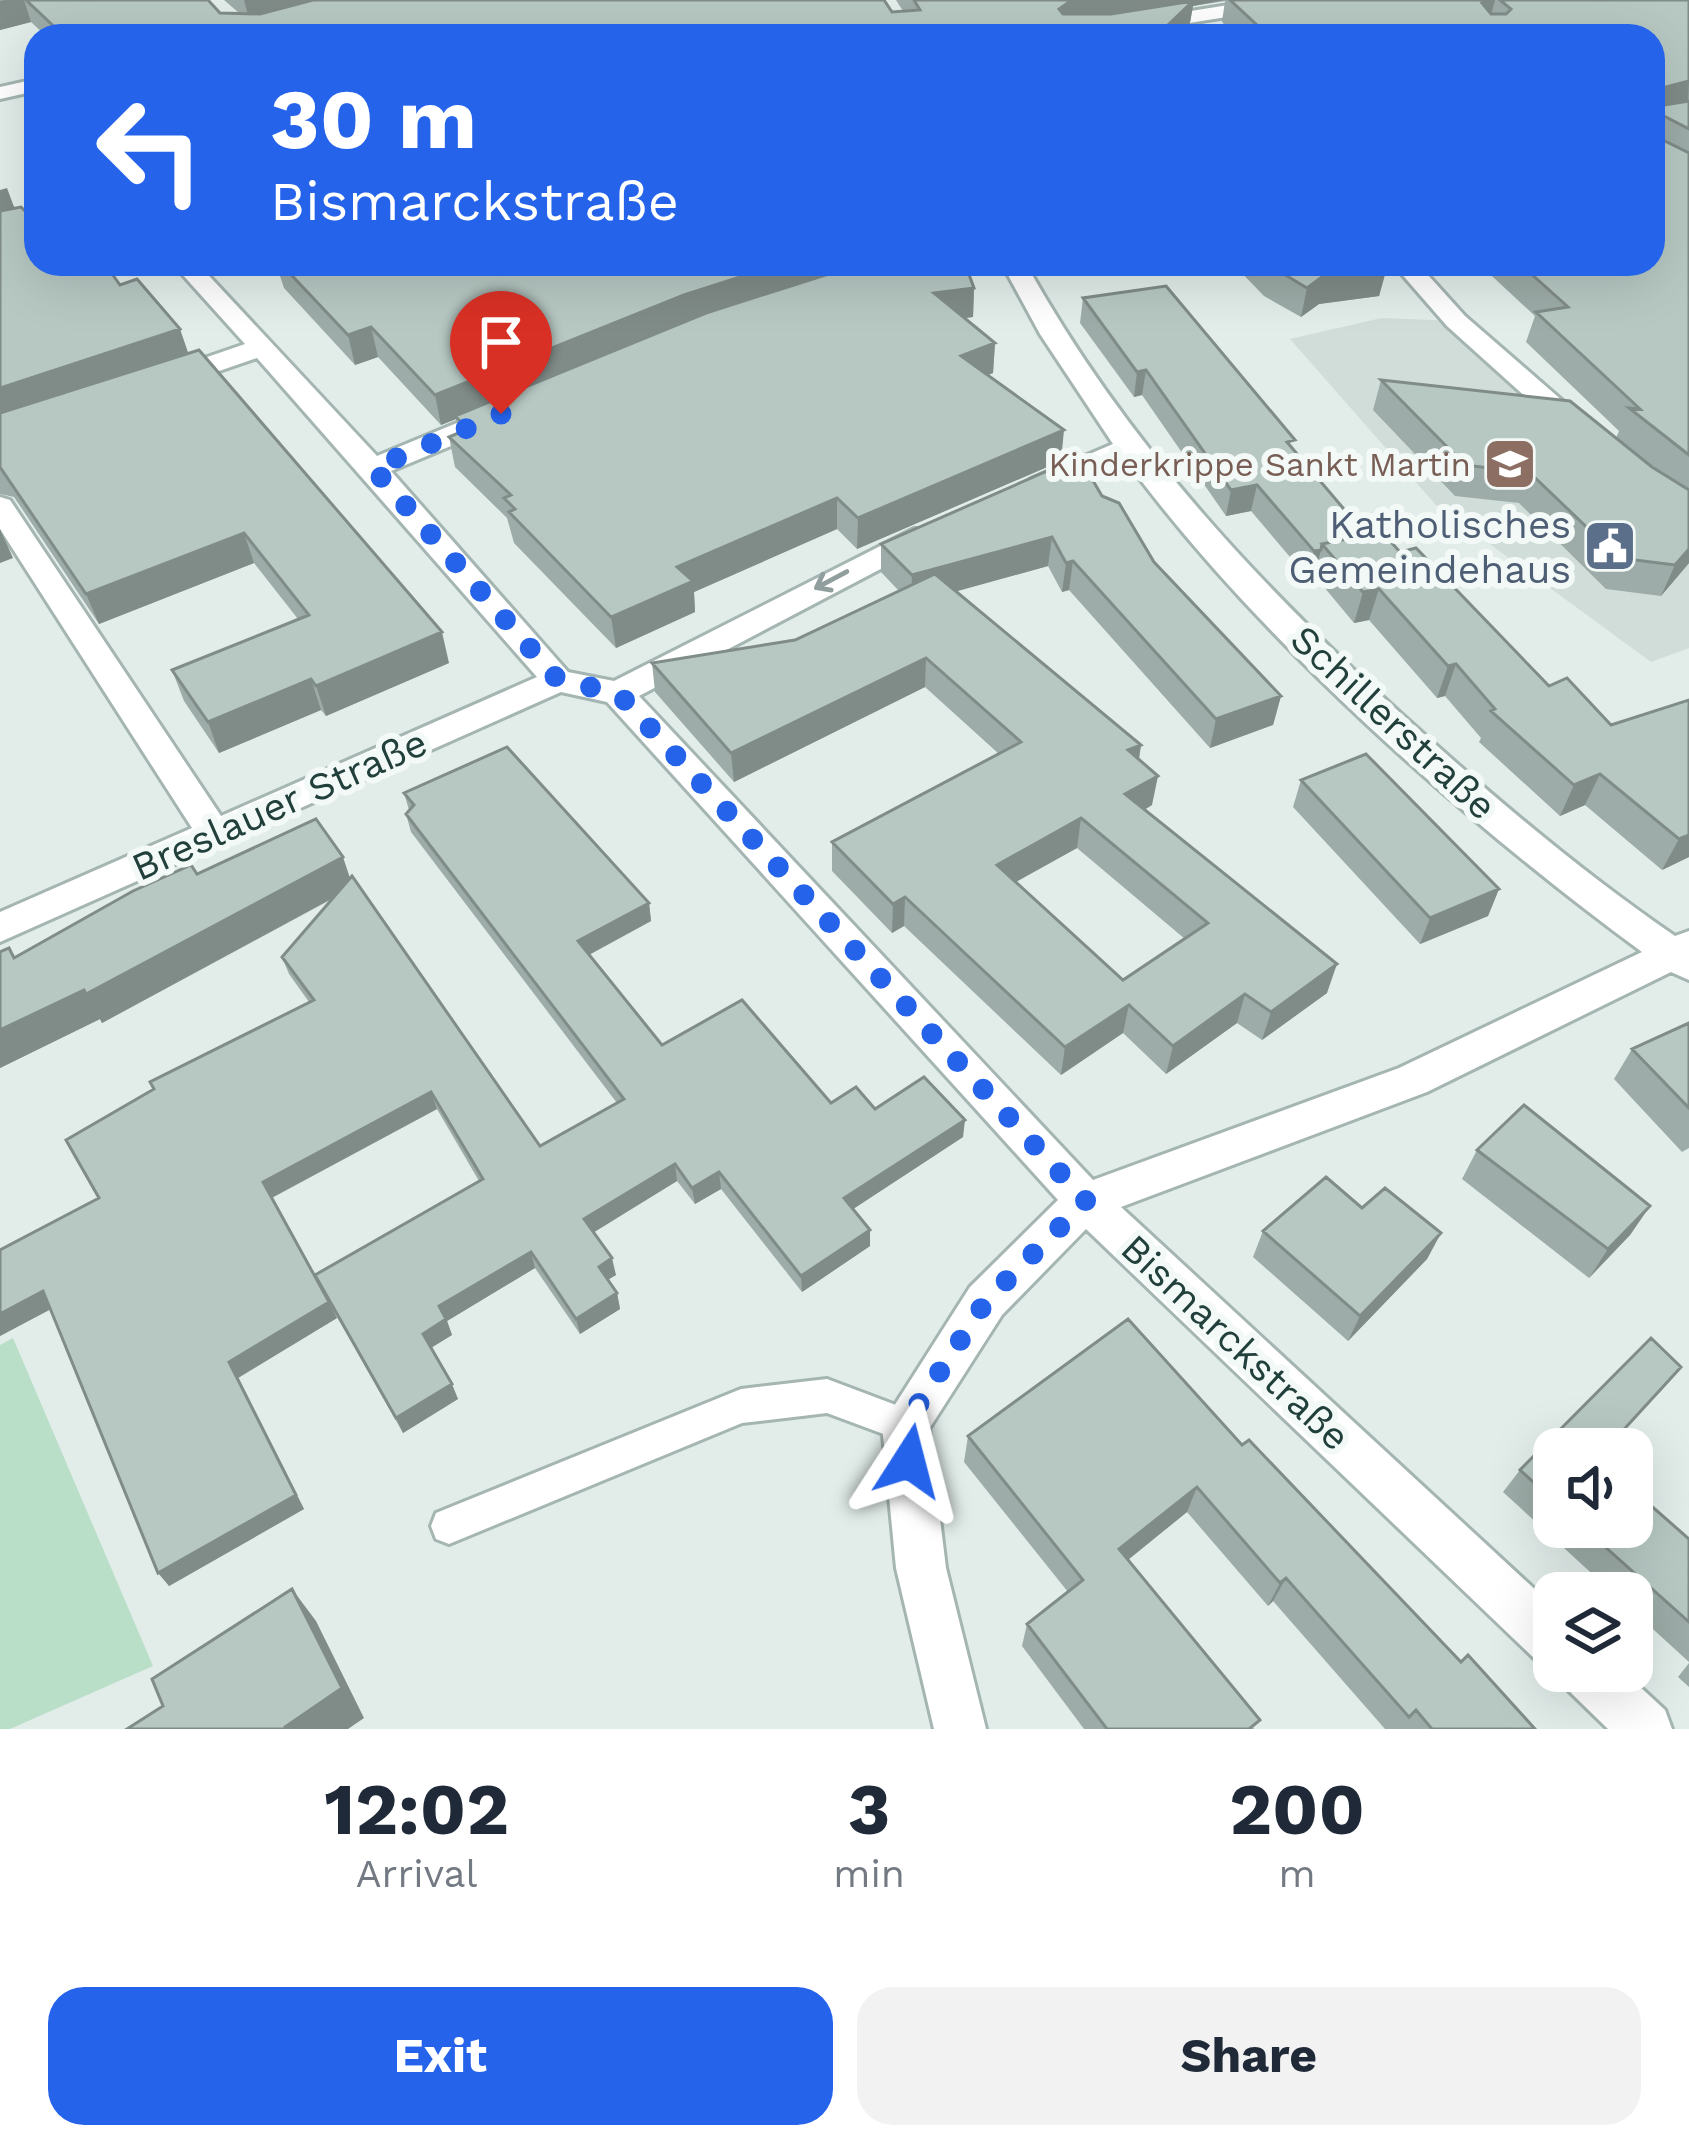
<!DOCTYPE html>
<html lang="en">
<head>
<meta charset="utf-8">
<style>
  body { margin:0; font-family:"Work Sans",sans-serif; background:#f2f2f3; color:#1f2937; height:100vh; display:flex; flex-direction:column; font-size:45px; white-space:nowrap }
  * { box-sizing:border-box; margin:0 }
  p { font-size:39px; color:#747a83 }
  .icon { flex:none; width:66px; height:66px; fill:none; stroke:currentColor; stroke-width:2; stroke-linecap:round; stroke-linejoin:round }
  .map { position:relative; height:1729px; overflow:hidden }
  .sheet { display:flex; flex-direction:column; background:#fff; flex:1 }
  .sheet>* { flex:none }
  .guide { position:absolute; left:24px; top:24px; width:1641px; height:252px; border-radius:36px; box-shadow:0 12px 48px #0002; background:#2563eb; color:#fff; overflow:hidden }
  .fabs { position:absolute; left:1533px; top:1428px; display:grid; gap:24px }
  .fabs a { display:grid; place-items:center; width:120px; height:120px; border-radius:24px; background:#fff; box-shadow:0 12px 48px #0002; font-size:60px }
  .pin { position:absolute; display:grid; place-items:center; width:102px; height:102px; color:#fff; margin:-123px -51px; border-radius:50% 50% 50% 0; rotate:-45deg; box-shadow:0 0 12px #0007 }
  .pin .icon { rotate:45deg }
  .me { position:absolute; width:132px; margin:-66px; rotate:9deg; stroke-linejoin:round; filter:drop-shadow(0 0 9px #0008) }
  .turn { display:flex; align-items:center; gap:42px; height:252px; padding:0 48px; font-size:54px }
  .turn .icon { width:156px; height:156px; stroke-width:2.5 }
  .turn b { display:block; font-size:84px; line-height:102px }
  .eta { display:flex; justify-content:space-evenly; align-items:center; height:204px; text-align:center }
  .eta b { font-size:72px; font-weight:700; line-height:84px }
  .cta { display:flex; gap:24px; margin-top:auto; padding:24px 48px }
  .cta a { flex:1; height:138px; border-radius:36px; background:#2563eb; color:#fff; font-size:48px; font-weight:700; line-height:138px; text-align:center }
  .cta a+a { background:#f2f2f3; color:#1f2937 }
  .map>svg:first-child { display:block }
</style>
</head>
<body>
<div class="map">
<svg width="1689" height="1729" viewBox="0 0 1689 1729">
  <rect width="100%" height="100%" fill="#e2edea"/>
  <path fill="#d0ddd9" d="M1382,318L1456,321L1689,516V648L1651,662L1435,504L1290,339Z"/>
  <path fill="#badfc9" d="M13,1338L153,1666L10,1729H0V1345Z"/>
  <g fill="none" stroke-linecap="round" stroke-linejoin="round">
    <g stroke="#a4b5b2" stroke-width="6">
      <path id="service" d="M827,1379L917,1413L923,1425L917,1437L905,1442L827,1413L742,1423L449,1544L436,1539L431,1526L436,1513L741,1389Z"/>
    </g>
    <g stroke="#a4b5b2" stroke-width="6">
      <path id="minor" d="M1260,0H1306L1296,6L1108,36H1061L1071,30Z
        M36,79V91L0,99V87Z
        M173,264H198L377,456L493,408H513L517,414L513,420L391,471L568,672L614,681L914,529H934L939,535L934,541L639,696L1093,1180L1399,1068L1642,952C1464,821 1256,638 1125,459L1051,491H1031L1027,485L1031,479L1113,444L1040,334L1002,264H1026C1129,449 1269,596 1426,736C1505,807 1587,876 1675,936L1689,931V980L1671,972L1427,1092L1121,1207L1554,1607V1668L1536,1660L1086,1229L1002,1315L929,1429L946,1568L986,1729H934L896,1568L882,1425L970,1287L1058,1200L607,702L561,692L0,942V912L192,828L0,529V497L10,500L221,816L537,677L257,358L173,387H155L151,381L155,375L245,344Z
        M1393,264H1418L1465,316L1588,423L1592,429L1588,435H1568L1447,326Z
        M1559,1671H1623L1665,1710L1672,1729H1608L1567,1689Z"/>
    </g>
    <use href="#service" fill="#fff" fill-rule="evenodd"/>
    <use href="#minor" fill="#fff" fill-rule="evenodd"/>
  </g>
  <path fill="#9daca8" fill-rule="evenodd" d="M0,0H208L220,13H239L224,0H884L892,12L903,11L896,0H1689V563L1661,596L1606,589L1519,503L1455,496L1373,410L1381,380L1616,438L1619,431L1526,342L1535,316L1479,264H1653V36H1236L1222,22L1225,1L1193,6L1189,28L1181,36H46L31,22L0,30Z
    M0,190L15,208L26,212L120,285L188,353L449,663L326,716L321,710L219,753L184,701L172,670L298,619L254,563L99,624L14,497L0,494Z
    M269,264H965L974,288L973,317L965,318L995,343L993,373L988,375L1061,461L857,549L837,529L694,592L695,612L616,648L514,543L507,518L455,467L449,437L458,433L456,419L441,425L378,357L355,365L284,288L280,276Z
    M1233,264H1384L1387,267L1379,296L1319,304L1301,317L1264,296Z
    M1083,298L1293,449L1366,535L1400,552L1549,686L1611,725L1689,700V857L1662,870L1585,805L1560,816L1479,742L1481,738L1445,696L1437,698L1369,620L1354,623L1314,575L1307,577L1251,511L1226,516L1142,395L1134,397L1080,323Z
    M1102,496L1154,562L1281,696L1273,725L1210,748L1069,590L1062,592L1048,566L956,591L1141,745L1139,760L1152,805L1144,810L1327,993L1262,1040L1237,1023L1166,1074L1123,1033L1061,1075L904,926L892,933L832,871V842L999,754L925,687L734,782L655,692L652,663L795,640L899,591L881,572V544ZM1077,848L1185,939L1123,980L1016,882Z
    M1301,780L1499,889L1488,916L1420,944L1293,807Z
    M404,793L649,903L651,921L589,955L662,1045L831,1103L875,1109L963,1137L853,1209L870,1230V1246L802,1292L721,1189L695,1204L677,1181L593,1232L616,1275L608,1279L617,1293L620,1309L580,1334L535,1268L447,1321L452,1335L431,1348L458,1399L403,1433L332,1308L337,1318L238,1378L304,1509L169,1586L50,1309L0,1336V1250L99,1198L309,1002L289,974L282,957L332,899L102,1023L100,1019L0,1068V952L15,957L197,874L350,878L540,1146L617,1103L411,832L406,814L409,810ZM437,1109L479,1181L319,1283L272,1198Z
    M1689,1023V1148L1682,1152L1614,1079L1632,1049Z
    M1477,1150L1650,1206L1630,1235L1589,1278L1462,1179Z
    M1263,1231L1441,1233L1427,1259L1348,1341L1253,1257Z
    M1681,1367L1661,1391L1554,1449V1527H1632L1689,1539V1662L1632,1610V1593H1613L1503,1492L1520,1470Z
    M968,1436L1242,1445L1461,1662L1535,1729H1385L1273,1601L1268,1606L1187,1512L1128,1559L1254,1729H1084L1022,1646L1027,1624L1068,1592L964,1462Z
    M1689,1663V1687L1678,1677Z"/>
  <path fill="#808c88" d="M5,0H24L31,22L0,30V1Z
    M244,0H347L250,23Z
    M1072,0H1225L1193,6L1189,28L1181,36L1070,26L1059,9Z
    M1488,0H1495L1489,22L1482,3Z
    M1689,81L1688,107L1653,115L1658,89Z
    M7,188L17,215L0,221V190Z
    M781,264H872L455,416L456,419L441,425L435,395L684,295Z
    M1387,267L1379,296L1319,304L1301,317L1307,288L1326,274Z
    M974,288L973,317L933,322L934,293Z
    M371,327L378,357L355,365L348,335Z
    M180,329L190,358L0,422V388Z
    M995,343L993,373L959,386L961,356Z
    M1146,370L1142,395L1134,397L1137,372Z
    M1064,430L1061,461L857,549L858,518Z
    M1257,485L1251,511L1226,516L1231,490Z
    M837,498V529L694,592L695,612L616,648L611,617L677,567Z
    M0,529L13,558L0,563Z
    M244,533L254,563L99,624L86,594Z
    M1052,537L1048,566L911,604L912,575Z
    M1689,549V563L1661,596L1675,565Z
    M1321,550L1314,575L1307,577L1314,551Z
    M1073,561L1069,590L1062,592L1066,563Z
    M1379,589L1369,620L1354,623L1363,592Z
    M442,632L449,663L326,716L316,686Z
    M926,658L925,687L734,782L731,753Z
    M1456,664L1445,696L1437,698L1448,666Z
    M311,679L321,710L219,753L208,722Z
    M1281,696L1273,725L1210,748L1216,719Z
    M1141,745L1136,775L1128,750Z
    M1600,774L1585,805L1560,816L1574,785Z
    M1158,776L1152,805L1120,824L1125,794Z
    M1081,818L1077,848L994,894L997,865Z
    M1689,835V857L1662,870L1679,839Z
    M343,857L353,887L102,1023L100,1019L0,1068V1030Z
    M1499,889L1488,916L1420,944L1430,918Z
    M905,897L904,926L892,933L893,904Z
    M649,903L651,921L581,959L578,941Z
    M1337,964L1327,993L1262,1040L1271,1012Z
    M1245,994L1237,1023L1166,1074L1173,1046Z
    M1129,1005L1123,1033L1061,1075L1065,1047Z
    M431,1092L437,1109L271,1198L263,1182Z
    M965,1120L963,1137L844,1215V1198Z
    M675,1164L677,1181L588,1236L584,1219Z
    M719,1172L721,1189L695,1204L692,1188Z
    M1650,1206L1630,1235L1589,1278L1608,1249Z
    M870,1230V1246L802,1292L801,1276Z
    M1441,1233L1427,1259L1348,1341L1360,1316Z
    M531,1252L535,1268L447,1321L452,1335L429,1349L423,1334L439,1306Z
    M612,1258L616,1275L603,1283L599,1267Z
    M43,1291L55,1307L0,1336V1314Z
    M617,1293L620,1309L580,1334L576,1319Z
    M329,1302L337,1318L238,1378L304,1509L169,1586L158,1573L229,1362Z
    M452,1384L458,1399L403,1433L396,1418Z
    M1197,1487L1187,1512L1112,1573L1119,1549Z
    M1286,1578L1273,1601L1268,1606L1280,1583Z
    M292,1589L316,1621L364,1718L348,1729H286Z"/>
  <path fill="#b7c8c3" stroke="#808c88" stroke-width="3" fill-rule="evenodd" d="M26,0H208L220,13L260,14L313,0H884L892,12L920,10L914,0H1072L1059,9L1063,14H1111L1193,1L1167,26L1177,36H64Z
    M1230,0H1488L1482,3L1491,14H1506L1511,9L1500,0H1689V81L1658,89L1664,105L1689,101V129L1660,114L1661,139L1689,153V455L1629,408L1640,409L1536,312L1568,307L1520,264H1653V36H1269Z
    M21,207L26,212L36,209V264H105L120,285L137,279L180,329L0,388V211Z
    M281,264H781L684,295L435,395L371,327L348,335Z
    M860,264H965L974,288L934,293L995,343L961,356L1064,430L858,518L837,498L677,567L693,581L611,617L509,512L515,509L504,498L511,495L449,437L468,429L455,416L706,313Z
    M1267,264H1384L1387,267L1326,274L1307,288Z
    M1166,286L1295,440L1287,442L1366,535L1322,544L1321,550L1314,551L1257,485L1231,490L1146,370L1137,372L1083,298Z
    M199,350L442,632L316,686L311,679L208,722L172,670L309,615L244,533L86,594L0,467V413Z
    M1381,380L1570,401L1652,467L1689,490V549L1675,565L1619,558L1530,473L1465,465Z
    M1079,457L1102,496L1119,503L1154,562L1281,696L1216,719L1073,561L1066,563L1052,537L912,575L881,544Z
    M1382,532L1400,552L1416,548L1549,686L1567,678L1611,725L1689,700V835L1679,839L1600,774L1574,785L1491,711L1495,709L1456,664L1448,666L1379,589L1363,592L1322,544Z
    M935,574L1141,745L1128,750L1158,776L1125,794L1337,964L1271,1012L1245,994L1173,1046L1129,1005L1065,1047L905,897L893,904L832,842L1021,742L926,658L731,753L652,663L795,640ZM1081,818L1208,923L1123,980L997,865Z
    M507,747L649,903L578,941L662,1045L742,1000L831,1103L856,1087L875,1109L924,1077L965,1120L844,1198L870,1230L801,1276L719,1172L692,1188L675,1164L584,1219L612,1258L599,1267L617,1293L576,1319L531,1252L439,1306L446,1319L423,1334L452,1384L396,1418L315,1275L483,1179L431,1092L263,1182L329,1302L229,1362L296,1495L158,1573L43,1291L0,1314V1250L99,1198L66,1140L154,1089L150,1082L314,1000L282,957L352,876L540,1146L624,1099L406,814L414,805L404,793Z
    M1366,754L1499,889L1430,918L1301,780Z
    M316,819L343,857L86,994L84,990L0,1030V952L9,948L14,958L133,891L191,865L197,874Z
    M1689,1023V1108L1632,1049Z
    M1524,1105L1650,1206L1608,1249L1477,1150Z
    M1326,1177L1362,1208L1385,1188L1441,1233L1360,1316L1263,1231Z
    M1128,1319L1242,1445L1249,1440L1461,1662L1468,1655L1535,1729H1432L1416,1710L1409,1717L1286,1578L1280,1583L1197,1487L1119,1549L1260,1720L1249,1729H1107L1027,1624L1083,1580L968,1436Z
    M1651,1338L1681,1367L1606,1449H1554V1501L1520,1470Z
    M1632,1489L1689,1539V1622L1583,1527H1632Z
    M292,1589L342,1688L285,1727L286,1729H127L163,1706L152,1679Z"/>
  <defs><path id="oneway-shaft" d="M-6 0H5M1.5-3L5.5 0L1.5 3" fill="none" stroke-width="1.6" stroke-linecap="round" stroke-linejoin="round" transform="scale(3)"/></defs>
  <use stroke="#909f9d" href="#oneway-shaft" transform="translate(831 580) rotate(152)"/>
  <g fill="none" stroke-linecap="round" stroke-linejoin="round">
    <path stroke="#2563eb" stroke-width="21" stroke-dasharray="0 37.8" d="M501,414L373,468L558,680L618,693L1086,1201L986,1301L905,1425L909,1461"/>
  </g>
  <defs>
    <g id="school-square" transform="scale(2.7)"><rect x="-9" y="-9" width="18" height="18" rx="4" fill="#8d6e63" stroke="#f3f9f7"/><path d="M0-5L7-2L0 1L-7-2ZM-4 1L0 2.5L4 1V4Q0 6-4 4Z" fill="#fff"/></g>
    <g id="civic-square" transform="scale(2.7)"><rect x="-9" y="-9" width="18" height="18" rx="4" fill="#5c6f8a" stroke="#f3f9f7"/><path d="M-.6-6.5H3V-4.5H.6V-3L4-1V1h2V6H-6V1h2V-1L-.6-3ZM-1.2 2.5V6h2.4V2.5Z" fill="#fff"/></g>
  </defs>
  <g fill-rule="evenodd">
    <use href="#school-square" x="1510" y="464"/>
    <use href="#civic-square" x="1610" y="546"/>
  </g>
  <g text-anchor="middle" stroke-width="12" stroke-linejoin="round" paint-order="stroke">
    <g font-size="33" fill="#785e54" stroke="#f3f9f7" text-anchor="end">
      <text x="1471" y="476">Kinderkrippe Sankt Martin</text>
    </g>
    <g font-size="39" fill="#4e5e75" stroke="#f3f9f7" text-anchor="end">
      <text x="1571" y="538">Katholisches<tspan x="1571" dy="45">Gemeindehaus</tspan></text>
    </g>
    <g font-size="39" fill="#213f3b" stroke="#f3f9f7">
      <text transform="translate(1394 722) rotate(43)" y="14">Schillerstraße</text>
      <text transform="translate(279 804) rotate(-24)" y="14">Breslauer Straße</text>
      <text transform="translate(1236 1342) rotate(43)" y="14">Bismarckstraße</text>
    </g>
  </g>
</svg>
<div class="fabs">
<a><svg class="icon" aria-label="sound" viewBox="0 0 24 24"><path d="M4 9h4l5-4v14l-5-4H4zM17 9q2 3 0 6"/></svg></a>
<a><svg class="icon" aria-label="layers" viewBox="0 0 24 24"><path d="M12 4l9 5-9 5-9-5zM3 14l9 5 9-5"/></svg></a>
</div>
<div class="pin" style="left:501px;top:414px;background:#d93025"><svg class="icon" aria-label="arrive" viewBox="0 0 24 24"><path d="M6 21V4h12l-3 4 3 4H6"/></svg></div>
<svg class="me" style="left:909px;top:1461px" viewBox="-20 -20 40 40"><path d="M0-17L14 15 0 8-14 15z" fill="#2563eb" stroke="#fff" stroke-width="4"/></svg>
<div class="guide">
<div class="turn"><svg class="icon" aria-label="left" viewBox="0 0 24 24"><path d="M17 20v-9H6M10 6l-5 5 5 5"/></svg><div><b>30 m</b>Bismarckstraße</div></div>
</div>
</div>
<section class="sheet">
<div class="eta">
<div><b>12:02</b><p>Arrival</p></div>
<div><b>3</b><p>min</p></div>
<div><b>200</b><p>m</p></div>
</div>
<div class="cta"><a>Exit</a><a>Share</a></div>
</section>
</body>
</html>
